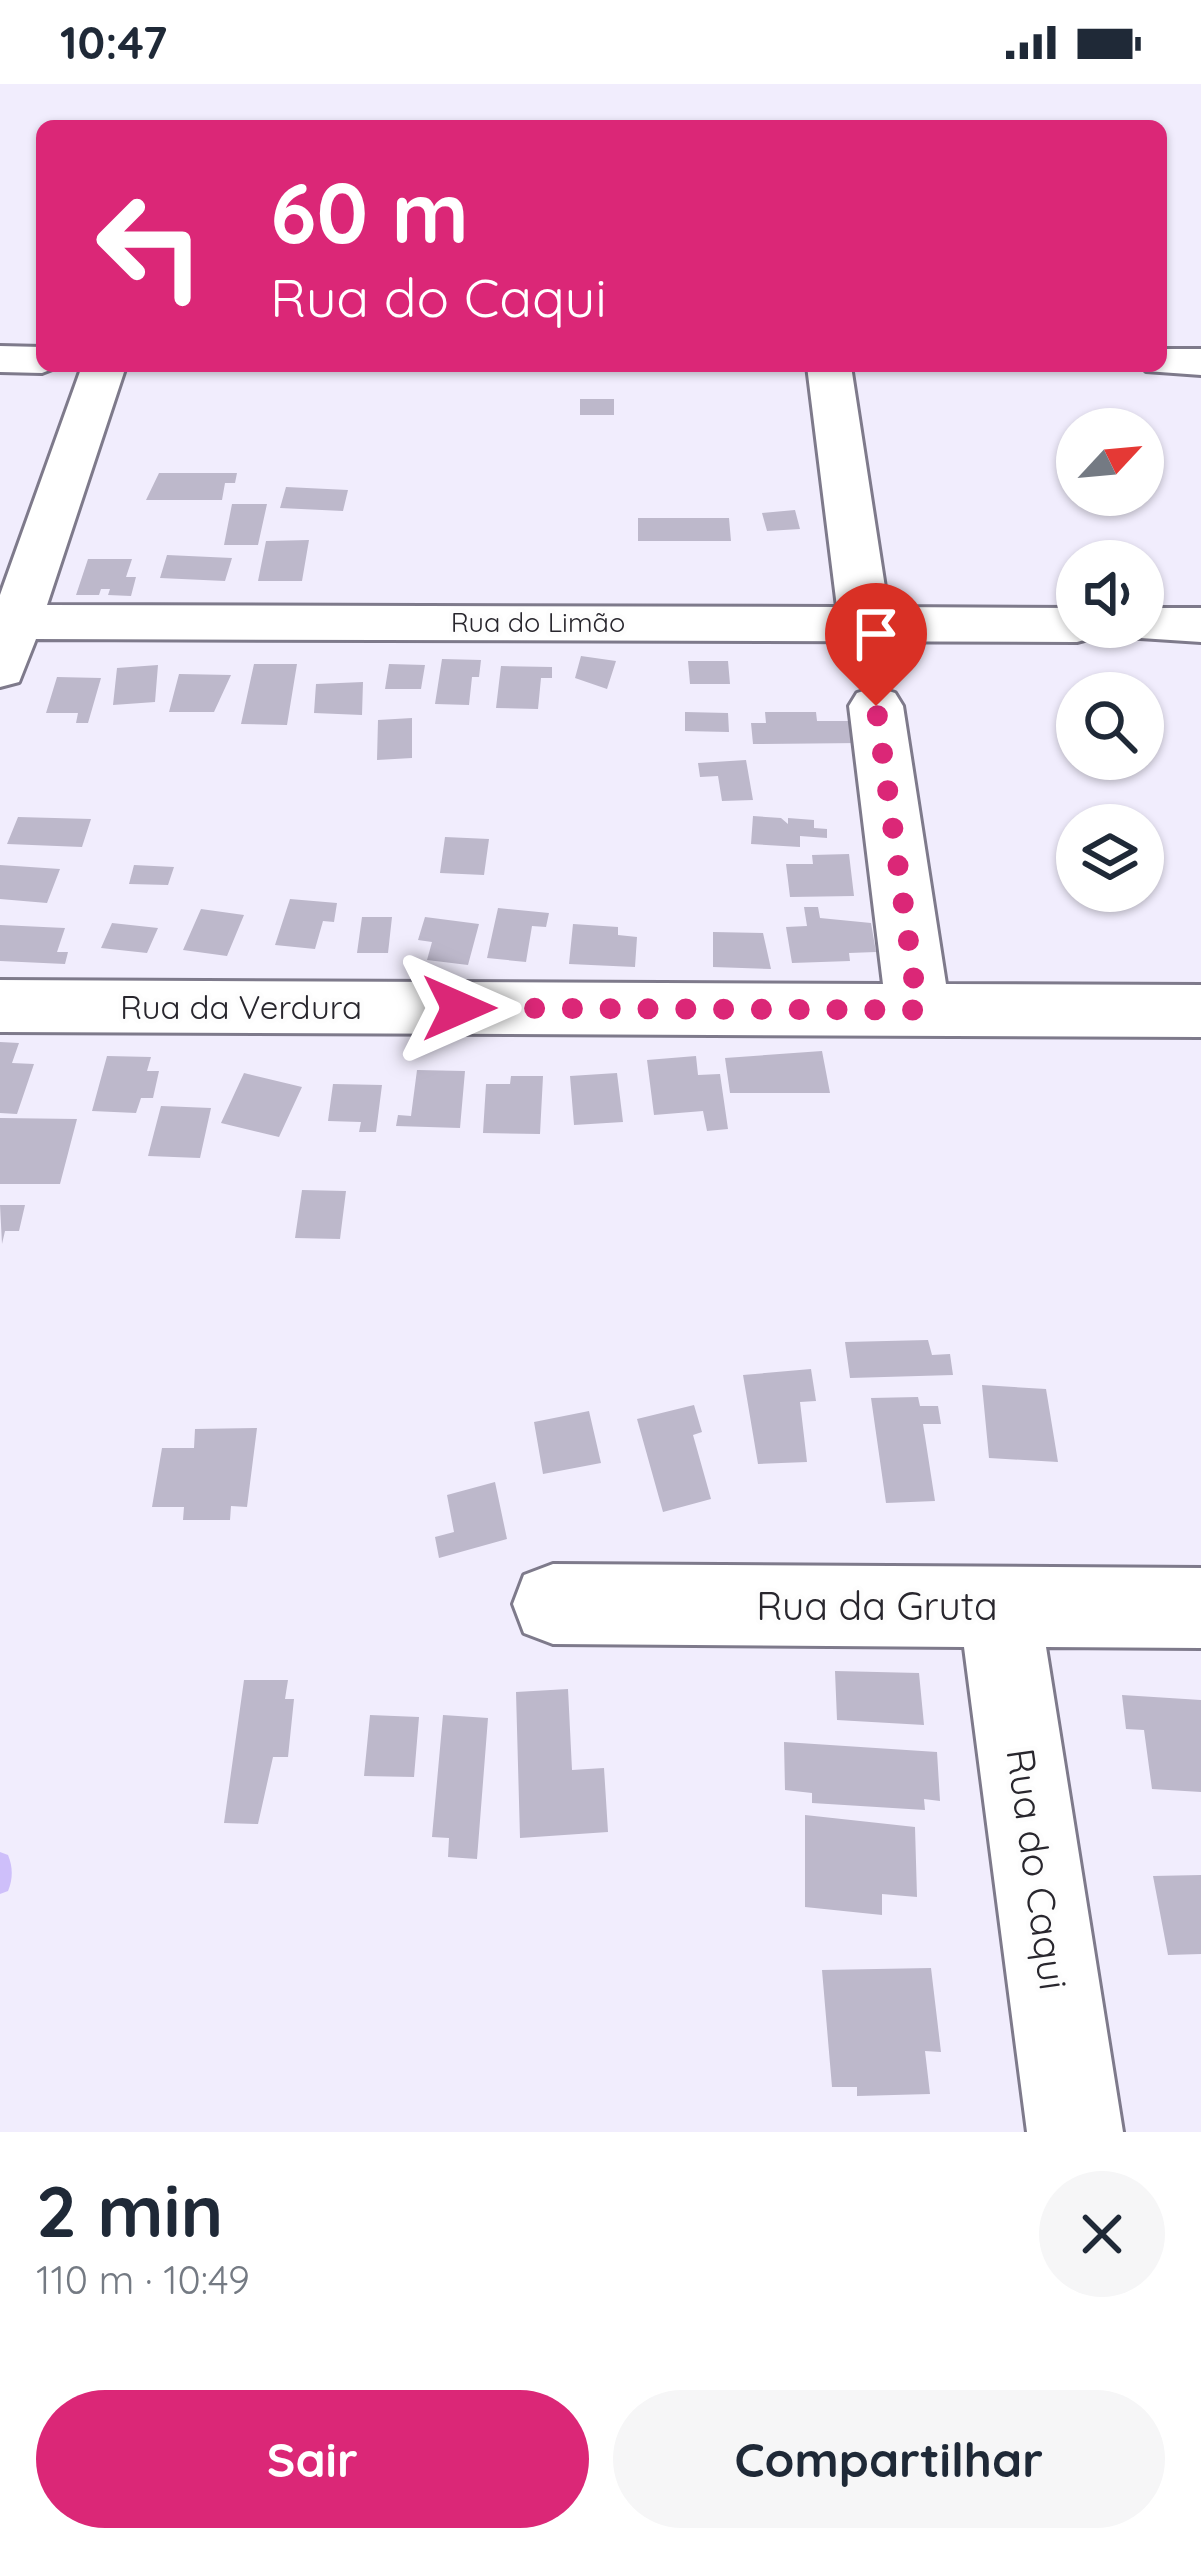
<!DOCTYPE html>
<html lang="pt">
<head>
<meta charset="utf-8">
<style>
  body { margin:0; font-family:Quicksand,sans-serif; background:#f6f6f7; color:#1f2937; height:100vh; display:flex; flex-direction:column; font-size:45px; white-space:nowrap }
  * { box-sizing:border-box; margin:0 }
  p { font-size:39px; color:#747a83 }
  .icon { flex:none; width:66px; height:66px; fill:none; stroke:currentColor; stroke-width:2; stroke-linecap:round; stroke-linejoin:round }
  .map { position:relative; height:2048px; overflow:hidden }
  .drawer { display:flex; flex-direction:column; background:#fff; flex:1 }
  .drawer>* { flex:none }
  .banner { position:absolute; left:36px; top:36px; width:1131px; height:252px; border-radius:18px; box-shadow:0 3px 9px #0004; background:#db2777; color:#fff; overflow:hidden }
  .needle { width:78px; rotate:64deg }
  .controls { position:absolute; left:1056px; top:324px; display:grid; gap:24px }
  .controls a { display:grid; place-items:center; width:108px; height:108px; border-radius:50%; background:#fff; box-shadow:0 3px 9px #0004; font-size:60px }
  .pin { position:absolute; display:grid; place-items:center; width:102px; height:102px; color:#fff; margin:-123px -51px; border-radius:50% 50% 50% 0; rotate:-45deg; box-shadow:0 0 12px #0007 }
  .pin .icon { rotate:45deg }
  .me { position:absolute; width:132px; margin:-66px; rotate:90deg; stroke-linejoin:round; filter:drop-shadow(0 0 9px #0008) }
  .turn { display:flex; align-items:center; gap:42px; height:252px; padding:0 36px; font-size:54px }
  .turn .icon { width:156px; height:156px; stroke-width:2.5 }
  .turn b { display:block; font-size:84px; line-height:102px }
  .round { display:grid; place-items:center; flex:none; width:126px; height:126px; border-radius:63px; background:#f6f6f7 }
  .headline { display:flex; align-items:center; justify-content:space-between; height:204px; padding:0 36px }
  h1 { font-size:72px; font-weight:700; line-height:90px }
  .action { display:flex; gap:24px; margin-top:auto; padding:24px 36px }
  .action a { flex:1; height:138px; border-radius:72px; background:#db2777; color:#fff; font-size:48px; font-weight:700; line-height:138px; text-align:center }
  .action a+a { background:#f6f6f7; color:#1f2937 }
  .status { display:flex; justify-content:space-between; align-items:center; height:84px; padding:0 60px; background:#fff; direction:ltr }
  .status svg { height:33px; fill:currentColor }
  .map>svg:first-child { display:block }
</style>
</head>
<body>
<div class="status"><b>10:47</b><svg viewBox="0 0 49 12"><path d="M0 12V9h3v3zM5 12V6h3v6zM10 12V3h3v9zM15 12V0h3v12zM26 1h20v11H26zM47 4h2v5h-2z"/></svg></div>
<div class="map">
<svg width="1201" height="2048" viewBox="0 0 1201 2048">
  <rect width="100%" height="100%" fill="#f1edfd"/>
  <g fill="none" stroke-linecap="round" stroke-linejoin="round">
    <path fill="#cebffa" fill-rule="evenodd" d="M0,1768L8,1771C13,1783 13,1795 8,1807L0,1810Z"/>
  </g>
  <path fill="#bdb8cb" d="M580,315H614V331H580Z
    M159,389H237L235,399H225L222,416H146Z
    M286,403L348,406L343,427L280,424Z
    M232,420H267L258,461H224Z
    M795,426L800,445L767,447L762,429Z
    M638,434H729L731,457H638Z
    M309,456L302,497H258L266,457Z
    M167,471L232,474L225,497L160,494Z
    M88,475H132L126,493H136L131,512L108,511L110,505H101L99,511H76Z
    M581,572L616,577L607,605L575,594Z
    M442,575L481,576L479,593H472L469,621L435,620Z
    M688,577H728L730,600H690Z
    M254,580H297L287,641L241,640Z
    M389,580L425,581L421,605H385Z
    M158,581L155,618L113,621L117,584Z
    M501,582L552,583V594H541L538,625L496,624Z
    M179,590L231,591L214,628H169Z
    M57,593L101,594L88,639H76L78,629H46Z
    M363,598L362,631L314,629L316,600Z
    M685,628L728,629L729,648L685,647Z
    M765,628H816L817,637H857L860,659L753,660L751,639H766Z
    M412,634V674L377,676L378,636Z
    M746,676L753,716L722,717L718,692L700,693L698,679Z
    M753,732L781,734L788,740V734L814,736V744L827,745V754L800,752V763L751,760Z
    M18,733L91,735L82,763L7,760Z
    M445,753L489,755L484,791L440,789Z
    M849,770L854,812L790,813L786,780H813L812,771Z
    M0,781L60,785L47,819L0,815Z
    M134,781L174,783L168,801L129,800Z
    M290,815L337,819L334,838L323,837L315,865L275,861Z
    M804,823H818L820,834L871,839L876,868L849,869L850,877L792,879L786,843L807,842Z
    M498,824L549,829L546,843L532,842L526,878L487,874Z
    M201,825L244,831L227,872L183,866Z
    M362,833H392L388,869H357Z
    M425,833L479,840L468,881L427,876L432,858L418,856Z
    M112,839L158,844L147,869L101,864Z
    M573,840L618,843V851L637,853L635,883L569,880Z
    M0,841L65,844L57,868H68L65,880L0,877Z
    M713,848L763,849L771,885L713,883Z
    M0,958L19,959L12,979L34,980L17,1030L0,1029Z
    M822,967L830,1009H730L725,974Z
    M107,972L151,973L147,987H159L153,1014H141L136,1029L92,1027Z
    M696,972L698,991L720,990L728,1045L707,1047L703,1027L654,1031L647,976Z
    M417,986L465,987L460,1044L396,1042L398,1031L411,1032Z
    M244,989L302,1003L279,1053L221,1039Z
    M617,989L623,1038L574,1041L570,992Z
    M511,992H543L540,1050L483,1049L486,1000H510Z
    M333,1000L382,1001L376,1048H359L361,1038L328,1037Z
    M161,1022L211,1024L200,1074L148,1072Z
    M0,1034L77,1035L60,1100H0Z
    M302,1106L346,1107L340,1155L295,1154Z
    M0,1121H25L19,1147H5L2,1160Z
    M928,1256L932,1271L950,1270L953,1291L850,1294L845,1258Z
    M811,1285L816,1317L800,1318L807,1378L758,1380L743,1291Z
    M982,1301L1046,1305L1058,1378L989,1374Z
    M918,1313L920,1322H938L941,1340H923L935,1417L886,1419L871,1314Z
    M694,1321L702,1348L693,1351L711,1415L663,1428L637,1335Z
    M589,1327L601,1379L543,1390L534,1338Z
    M257,1344L247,1423L231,1422L230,1436H183L184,1423H152L162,1364H194L195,1345Z
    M495,1398L507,1455L439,1474L435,1453L454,1448L447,1411Z
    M835,1587L919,1589L924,1641L837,1636Z
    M244,1596H288L285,1615H294L288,1673H273L258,1740L224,1739Z
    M568,1605L572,1686L604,1684L608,1748L520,1754L516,1608Z
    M1122,1611L1201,1616V1708L1152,1705L1144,1646L1126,1645Z
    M370,1631L419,1633L414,1693L364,1692Z
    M443,1631L488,1634L477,1775L448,1773L449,1754L432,1753Z
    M784,1658L937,1668L940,1717L924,1715L925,1726L812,1719V1709L785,1706Z
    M805,1731L915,1743L917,1813L882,1810V1831L805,1823Z
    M1201,1791V1870L1168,1871L1153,1792Z
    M931,1884L941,1968L925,1967L930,2010L857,2012V2003H832L822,1886Z"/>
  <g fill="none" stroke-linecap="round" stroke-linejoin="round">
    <g stroke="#7e7a8b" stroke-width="6">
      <path id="minor" d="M0,262L42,263V282H60L42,289L0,288Z
        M1161,265H1201V291L1146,287L1142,282H1161Z
        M82,282H126L47,521L837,523L807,282H851L888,523L1077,524V543H1102L1095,553L1077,558L36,555L19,598L0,603V511Z
        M1143,524H1201V558L1125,553L1118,543H1143Z
        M876,603L895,609L903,622L946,900L1201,901V953L0,948V896L883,900L849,622L857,609Z
        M553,1480L1201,1484V1564L1046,1563L1123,2048H1027L964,1563L553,1560L524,1549L513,1520L524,1491Z"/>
    </g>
    <use href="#minor" fill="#fff" fill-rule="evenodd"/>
  </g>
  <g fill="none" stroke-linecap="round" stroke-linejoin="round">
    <path stroke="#db2777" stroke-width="21" stroke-dasharray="0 37.8" d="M459,924L918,926L876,622"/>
  </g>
  <g text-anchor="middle" stroke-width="9" stroke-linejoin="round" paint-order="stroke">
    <g font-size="27" fill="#28262d" stroke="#fdfdfd">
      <text x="538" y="548">Rua do Limão</text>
    </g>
    <g font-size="33" fill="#28262d" stroke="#fdfdfd">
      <text x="241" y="935">Rua da Verdura</text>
    </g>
    <g font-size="39" fill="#28262d" stroke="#fdfdfd">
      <text x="877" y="1536">Rua da Gruta</text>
      <text transform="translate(1037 1785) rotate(82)" y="14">Rua do Caqui</text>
    </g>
  </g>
</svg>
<div class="controls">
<a><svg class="needle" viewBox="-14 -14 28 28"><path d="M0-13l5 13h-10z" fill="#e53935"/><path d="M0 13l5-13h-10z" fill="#747a83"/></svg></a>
<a><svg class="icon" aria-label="sound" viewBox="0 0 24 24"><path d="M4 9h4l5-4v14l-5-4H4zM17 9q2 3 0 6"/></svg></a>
<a><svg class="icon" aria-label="search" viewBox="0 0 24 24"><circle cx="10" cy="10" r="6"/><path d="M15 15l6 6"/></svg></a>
<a><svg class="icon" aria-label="layers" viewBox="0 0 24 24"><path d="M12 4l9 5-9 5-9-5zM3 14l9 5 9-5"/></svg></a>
</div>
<div class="pin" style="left:876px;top:622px;background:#d93025"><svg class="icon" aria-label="arrive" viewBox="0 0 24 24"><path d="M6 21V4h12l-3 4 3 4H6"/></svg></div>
<svg class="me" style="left:459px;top:924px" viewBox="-20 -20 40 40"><path d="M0-17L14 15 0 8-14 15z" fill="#db2777" stroke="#fff" stroke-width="4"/></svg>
<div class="banner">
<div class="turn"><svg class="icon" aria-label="left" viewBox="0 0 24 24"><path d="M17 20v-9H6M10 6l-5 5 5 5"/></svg><div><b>60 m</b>Rua do Caqui</div></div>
</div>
</div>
<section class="drawer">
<div class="headline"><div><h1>2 min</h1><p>110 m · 10:49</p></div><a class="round"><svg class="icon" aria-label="close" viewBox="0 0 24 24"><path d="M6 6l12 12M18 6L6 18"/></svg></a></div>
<div class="action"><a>Sair</a><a>Compartilhar</a></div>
</section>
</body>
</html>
